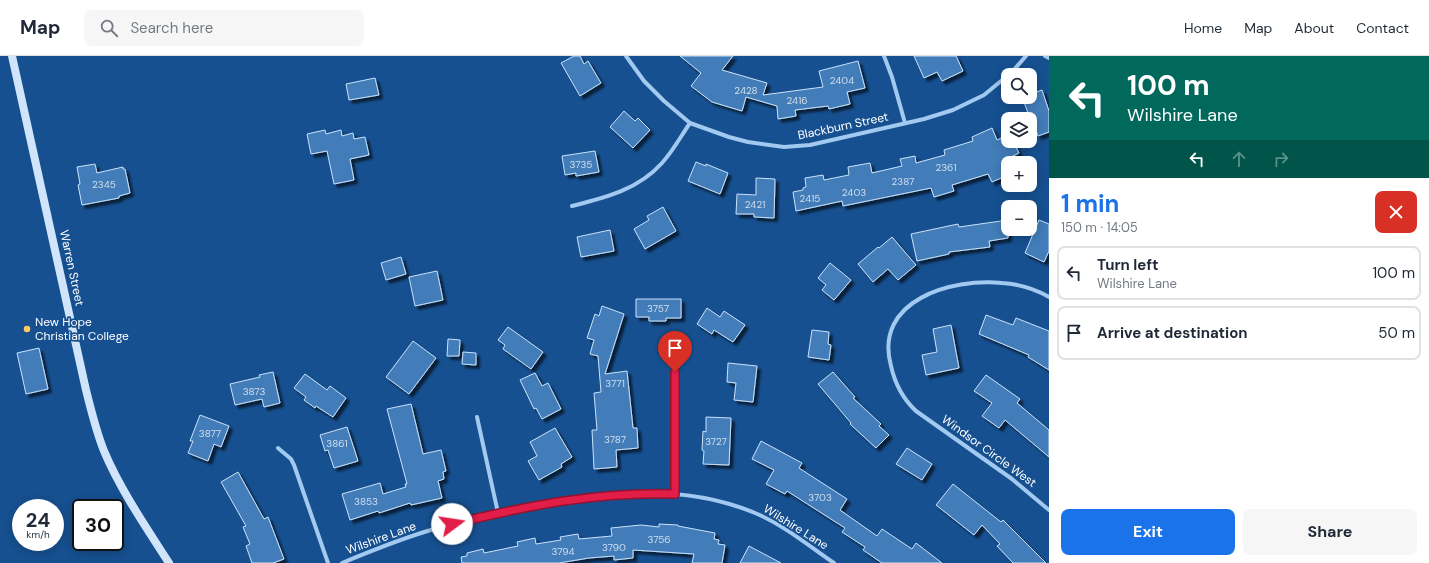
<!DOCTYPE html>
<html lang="en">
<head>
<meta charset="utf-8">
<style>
  body { margin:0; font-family:"DM Sans",sans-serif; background:#f6f6f7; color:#1f2937; height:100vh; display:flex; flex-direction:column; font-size:15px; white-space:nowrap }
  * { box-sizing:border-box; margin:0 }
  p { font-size:13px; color:#747a83 }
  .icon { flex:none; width:22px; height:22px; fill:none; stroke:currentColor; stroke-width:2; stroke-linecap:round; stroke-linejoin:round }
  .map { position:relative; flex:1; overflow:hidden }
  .details { display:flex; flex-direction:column; background:#fff; width:380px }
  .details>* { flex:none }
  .hud { background:#00695c; color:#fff; overflow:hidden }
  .fabs { position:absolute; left:1001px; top:12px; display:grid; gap:8px }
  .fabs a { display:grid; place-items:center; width:36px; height:36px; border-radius:8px; background:#fff; box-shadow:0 2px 10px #0003; font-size:20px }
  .speed { position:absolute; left:12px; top:443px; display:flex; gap:8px; font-size:20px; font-weight:700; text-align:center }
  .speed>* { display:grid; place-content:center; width:52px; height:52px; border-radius:50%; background:#fff; box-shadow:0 2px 10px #0003; line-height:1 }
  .speed small { font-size:10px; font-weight:400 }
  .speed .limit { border:2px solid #111; border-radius:6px; background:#fff; color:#111 }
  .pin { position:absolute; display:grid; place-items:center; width:34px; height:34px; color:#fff; margin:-41px -17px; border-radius:50% 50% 50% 0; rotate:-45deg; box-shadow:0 0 4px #0007 }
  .pin .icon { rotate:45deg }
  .me { position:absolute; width:44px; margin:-22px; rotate:76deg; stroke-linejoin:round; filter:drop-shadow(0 0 3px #0008) }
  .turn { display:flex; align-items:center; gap:14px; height:84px; padding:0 12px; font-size:18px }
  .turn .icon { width:52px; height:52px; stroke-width:2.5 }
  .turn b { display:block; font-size:28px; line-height:34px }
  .lanes { display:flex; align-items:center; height:38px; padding:0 12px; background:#0003; justify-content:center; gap:20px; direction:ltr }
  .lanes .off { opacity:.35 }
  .round { display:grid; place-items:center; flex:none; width:42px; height:42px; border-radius:8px; background:#f6f6f7 }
  .head { display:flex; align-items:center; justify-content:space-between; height:68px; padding:0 12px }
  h1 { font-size:24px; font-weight:700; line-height:30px; color:#1a73e8 }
  .action { display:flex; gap:8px; margin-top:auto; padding:8px 12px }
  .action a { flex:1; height:46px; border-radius:8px; background:#1a73e8; color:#fff; font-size:16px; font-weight:700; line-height:46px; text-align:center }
  .action a+a { background:#f6f6f7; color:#1f2937 }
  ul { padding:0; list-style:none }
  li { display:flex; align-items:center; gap:12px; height:54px; margin:0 8px 6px; padding:0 4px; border:2px solid #e0e1e3; border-radius:8px }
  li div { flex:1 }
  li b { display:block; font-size:15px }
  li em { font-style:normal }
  header { display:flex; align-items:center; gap:24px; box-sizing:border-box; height:56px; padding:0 20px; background:#fff; border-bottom:1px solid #e0e1e3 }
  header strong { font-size:19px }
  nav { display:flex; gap:22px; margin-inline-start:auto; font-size:14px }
  .search { width:280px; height:36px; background:#f6f6f7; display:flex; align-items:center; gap:10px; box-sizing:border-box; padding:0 14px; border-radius:8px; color:#747a83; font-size:15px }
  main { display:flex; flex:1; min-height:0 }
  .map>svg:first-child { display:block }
</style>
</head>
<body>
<header>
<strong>Map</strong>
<div class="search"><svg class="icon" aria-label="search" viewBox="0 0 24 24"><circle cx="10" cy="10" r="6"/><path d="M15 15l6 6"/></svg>Search here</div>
<nav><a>Home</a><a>Map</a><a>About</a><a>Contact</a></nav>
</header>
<main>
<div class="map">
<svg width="1049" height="507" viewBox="0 0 1049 507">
  <defs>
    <filter id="shadow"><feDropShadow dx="3.5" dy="3.5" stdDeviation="1" flood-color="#0009"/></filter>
  </defs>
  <rect width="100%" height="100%" fill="#165090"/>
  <path fill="#437db9" stroke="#c9e2fb" filter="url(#shadow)" d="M574,0H580L584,8L588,5L601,27L580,40L561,7Z
    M680,0H733L722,14L767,27L763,39L823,31L819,15L858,5L865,32L847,36L850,48L829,53L828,50L795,54L796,60L778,63L777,50L746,41L742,55L712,46L691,30L701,17Z
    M914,0H956L963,15L942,25L937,16L924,22Z
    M375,22L379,39L349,44L346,28Z
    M1042,34L1049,55V76L1038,80L1036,74L1030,76V63H1015L1014,61L1028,57L1022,41H1030V38Z
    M624,55L635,65L638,62L650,74L633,92L610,71Z
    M992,72L997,84L1008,79V85H1013L1019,97L1007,103L1008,119L992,126L988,118L952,129L954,135L934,141L931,132L843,150L842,145L796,155L793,136L803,134V132L806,131L805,122L823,119L824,124L849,119L848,111L870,107L872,117L902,110L900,103L915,100L916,107L945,99L944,94L973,85L972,81Z
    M325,74L326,78L341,74L342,80L353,77L354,83L365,81L369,99L350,103L354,124L334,128L327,95L311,98L307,78Z
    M595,95L599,116L576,120V117L565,119L562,100Z
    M696,106L706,110V108L728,117L720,138L688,125Z
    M95,108L97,117L123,111V113H125L130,137L119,140V142L82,149L78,129L80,128L77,111Z
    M756,122L775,123L774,162L754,161V158H736L737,138L756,139Z
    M663,151L676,175L645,193L634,173L649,164L647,160Z
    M1008,164V182L989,185L990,191L949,196V198L917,205L911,178L958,168L959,171Z
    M1039,164L1049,168V195L1044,206L1025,197Z
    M610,174L614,195L581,201L577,181Z
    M892,181L916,209L898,224L888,213L873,226L858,208L878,191L879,192Z
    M401,201L406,218L386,224L381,207Z
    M830,207L851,224L834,244L822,234L826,229L818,222Z
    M437,215L443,244L415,250L409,221Z
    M636,243H681V262H666V265H649V261H636Z
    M602,250L624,258L605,318L627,315L633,372H637L638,392L616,394L617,411L594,413L592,374H597L594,337L601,336L598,300L590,298L594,284L587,282L595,258L599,260Z
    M707,252L720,261L724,255L745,269L733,286L714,274L712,278L697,268Z
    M986,259L1013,269L1016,262L1049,275V314L1028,301L1029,299L979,278Z
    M951,269L959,312L926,319L922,299L937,296L933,273Z
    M508,271L543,296L531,313L503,293L505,289L498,284Z
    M812,274L829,276L828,288L831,289L829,304L808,301Z
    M448,283L460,284L459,300H447Z
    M413,285L436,302L409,338L386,321Z
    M39,292L48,333L26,338L17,297Z
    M463,296L476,297V309L462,308Z
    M728,307L757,310L753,346L734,344L736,327L727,326Z
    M273,316L280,347L264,351L262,343L235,349L230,328L260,321L259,319Z
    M833,316L855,341L853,342L881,368L879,370L889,379L876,392L850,368L851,367L818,328Z
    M535,317L542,330L548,327L561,353L542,363L536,352L534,353L520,324Z
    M305,318L327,334L330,330L346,342L333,361L316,350L315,352L304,344L306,341L294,332Z
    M986,319L1020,343L1017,347L1049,374V401L1005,364L999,372L982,360L992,347L974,335Z
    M411,348L423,398L441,394L446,415L443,416L444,423L438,425L442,442L411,449L410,447L379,457L378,455L350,464L342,438L380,427L383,438L406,431L405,428H407L387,353Z
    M200,359L229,370L221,391L214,388L208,405L188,397L193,385H190Z
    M706,361L731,362L729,409L703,408L704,395L702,394L703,375L706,376Z
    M347,371L358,405L334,412L328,394L325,395L320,379Z
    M555,372L572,401L561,408L562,411L539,424L528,405L537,400L530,386Z
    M761,385L802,407L799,412L847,443L840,454L877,480L882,473L912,493L916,487L942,507H882L863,494L865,491L842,476L845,472L787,435L785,438L766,428L774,414L752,403Z
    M907,392L932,408L922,424L896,408Z
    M238,416L264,463L268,461L284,503L273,507H252L246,490L250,488L243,471L246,470L221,426Z
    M953,428L1001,466L1003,464L1046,507H1013L997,490L1000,488L982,469L974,479L936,449Z
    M659,468L678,469V470L715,477L714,483L719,484L718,488L725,489L722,507H692L694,498L633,494V502L614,504V500L589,502L559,507H462L461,501L467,500V497L483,493L484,497L518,490L517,486L535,482L536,488L561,484L560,481L578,478L579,483L612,480L611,472L641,469L659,471Z
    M749,490L781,507H740Z"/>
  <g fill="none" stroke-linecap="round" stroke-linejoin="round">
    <path stroke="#a2c9f0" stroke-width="4" d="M626,0L644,25L664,45L690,67L729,81L748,86L784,91L810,89L924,63L953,54L984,39L1012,16L1026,0
      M884,0L892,21L905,67
      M1045,0L1049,2
      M572,150C604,142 638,134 662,107C673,95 681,80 690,67
      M1049,241C1035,233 1018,228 1002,227C952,222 873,244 891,310C895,328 902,342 916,355L1012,423L1049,454
      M675,316V438
      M477,361L498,457
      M278,392L291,403L294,409L328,507
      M342,507C373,494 405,481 438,472C470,463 503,456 535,450C610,436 683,427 755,457C784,469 809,490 834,507"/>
    <path stroke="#d0e5fb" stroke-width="8" d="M12,0L86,334C91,354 96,375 104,395C121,435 146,471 169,507"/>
  </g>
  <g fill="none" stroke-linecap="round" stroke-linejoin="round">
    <g stroke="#92132f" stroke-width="10">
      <path id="route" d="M452,468C526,450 599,435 675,438V316"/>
    </g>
    <use href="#route" stroke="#e11d48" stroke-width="7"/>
  </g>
  <circle fill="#ffca61" stroke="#165090" stroke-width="1.5" cx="27" cy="273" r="4"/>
  <g text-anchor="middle" stroke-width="3.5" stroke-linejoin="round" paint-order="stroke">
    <g font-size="10" fill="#d0deee">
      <text x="842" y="28">2404</text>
      <text x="746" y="38">2428</text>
      <text x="797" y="48">2416</text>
      <text x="581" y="112">3735</text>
      <text x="946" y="115">2361</text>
      <text x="903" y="129">2387</text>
      <text x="104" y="132">2345</text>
      <text x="854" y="140">2403</text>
      <text x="810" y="146">2415</text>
      <text x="755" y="152">2421</text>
      <text x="658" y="256">3757</text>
      <text x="615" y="331">3771</text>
      <text x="254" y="339">3873</text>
      <text x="210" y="381">3877</text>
      <text x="615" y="387">3787</text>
      <text x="716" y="389">3727</text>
      <text x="337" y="391">3861</text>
      <text x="820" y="445">3703</text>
      <text x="366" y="449">3853</text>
      <text x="659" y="487">3756</text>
      <text x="614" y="495">3790</text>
      <text x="563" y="499">3794</text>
    </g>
    <g font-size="12" fill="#fff" stroke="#165090">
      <text transform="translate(843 70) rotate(-12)" y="4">Blackburn Street</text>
      <text transform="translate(72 212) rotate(78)" y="4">Warren Street</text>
      <text transform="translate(989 395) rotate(36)" y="4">Windsor Circle West</text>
      <text transform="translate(796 471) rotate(32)" y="4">Wilshire Lane</text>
      <text transform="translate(381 482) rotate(-20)" y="4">Wilshire Lane</text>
    </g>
    <g font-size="12" fill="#fff" stroke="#165090" text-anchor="start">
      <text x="35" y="270">New Hope<tspan x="35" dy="14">Christian College</tspan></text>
    </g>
  </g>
</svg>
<div class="fabs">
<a><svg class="icon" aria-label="search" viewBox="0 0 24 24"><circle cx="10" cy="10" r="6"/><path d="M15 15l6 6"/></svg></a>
<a><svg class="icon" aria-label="layers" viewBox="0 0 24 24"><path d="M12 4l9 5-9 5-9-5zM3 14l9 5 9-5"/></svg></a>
<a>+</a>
<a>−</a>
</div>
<div class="speed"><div>24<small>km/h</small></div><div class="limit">30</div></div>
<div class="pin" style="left:675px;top:316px;background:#d93025"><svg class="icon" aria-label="arrive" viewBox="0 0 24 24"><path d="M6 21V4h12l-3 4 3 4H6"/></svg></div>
<svg class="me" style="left:452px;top:468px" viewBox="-20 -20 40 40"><circle r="19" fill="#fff"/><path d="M0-13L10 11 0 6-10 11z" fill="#e11d48"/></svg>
</div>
<section class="details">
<div class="hud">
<div class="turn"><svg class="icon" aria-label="left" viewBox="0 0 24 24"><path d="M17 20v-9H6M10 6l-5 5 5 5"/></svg><div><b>100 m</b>Wilshire Lane</div></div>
<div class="lanes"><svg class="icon" aria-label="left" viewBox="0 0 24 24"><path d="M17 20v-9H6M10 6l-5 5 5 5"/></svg><svg class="icon off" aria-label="ahead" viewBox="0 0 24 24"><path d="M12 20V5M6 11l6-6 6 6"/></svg><svg class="icon off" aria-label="right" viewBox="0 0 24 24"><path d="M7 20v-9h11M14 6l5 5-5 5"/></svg></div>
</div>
<div class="head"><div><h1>1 min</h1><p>150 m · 14:05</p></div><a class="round" style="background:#d93025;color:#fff"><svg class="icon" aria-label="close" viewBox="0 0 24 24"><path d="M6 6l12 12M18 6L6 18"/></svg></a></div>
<ul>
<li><svg class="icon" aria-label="left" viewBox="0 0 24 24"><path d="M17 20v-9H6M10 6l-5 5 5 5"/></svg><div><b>Turn left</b><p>Wilshire Lane</p></div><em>100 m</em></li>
<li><svg class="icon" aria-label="arrive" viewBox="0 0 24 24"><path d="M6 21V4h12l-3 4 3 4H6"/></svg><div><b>Arrive at destination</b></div><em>50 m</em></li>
</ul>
<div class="action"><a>Exit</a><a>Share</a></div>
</section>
</main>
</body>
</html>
